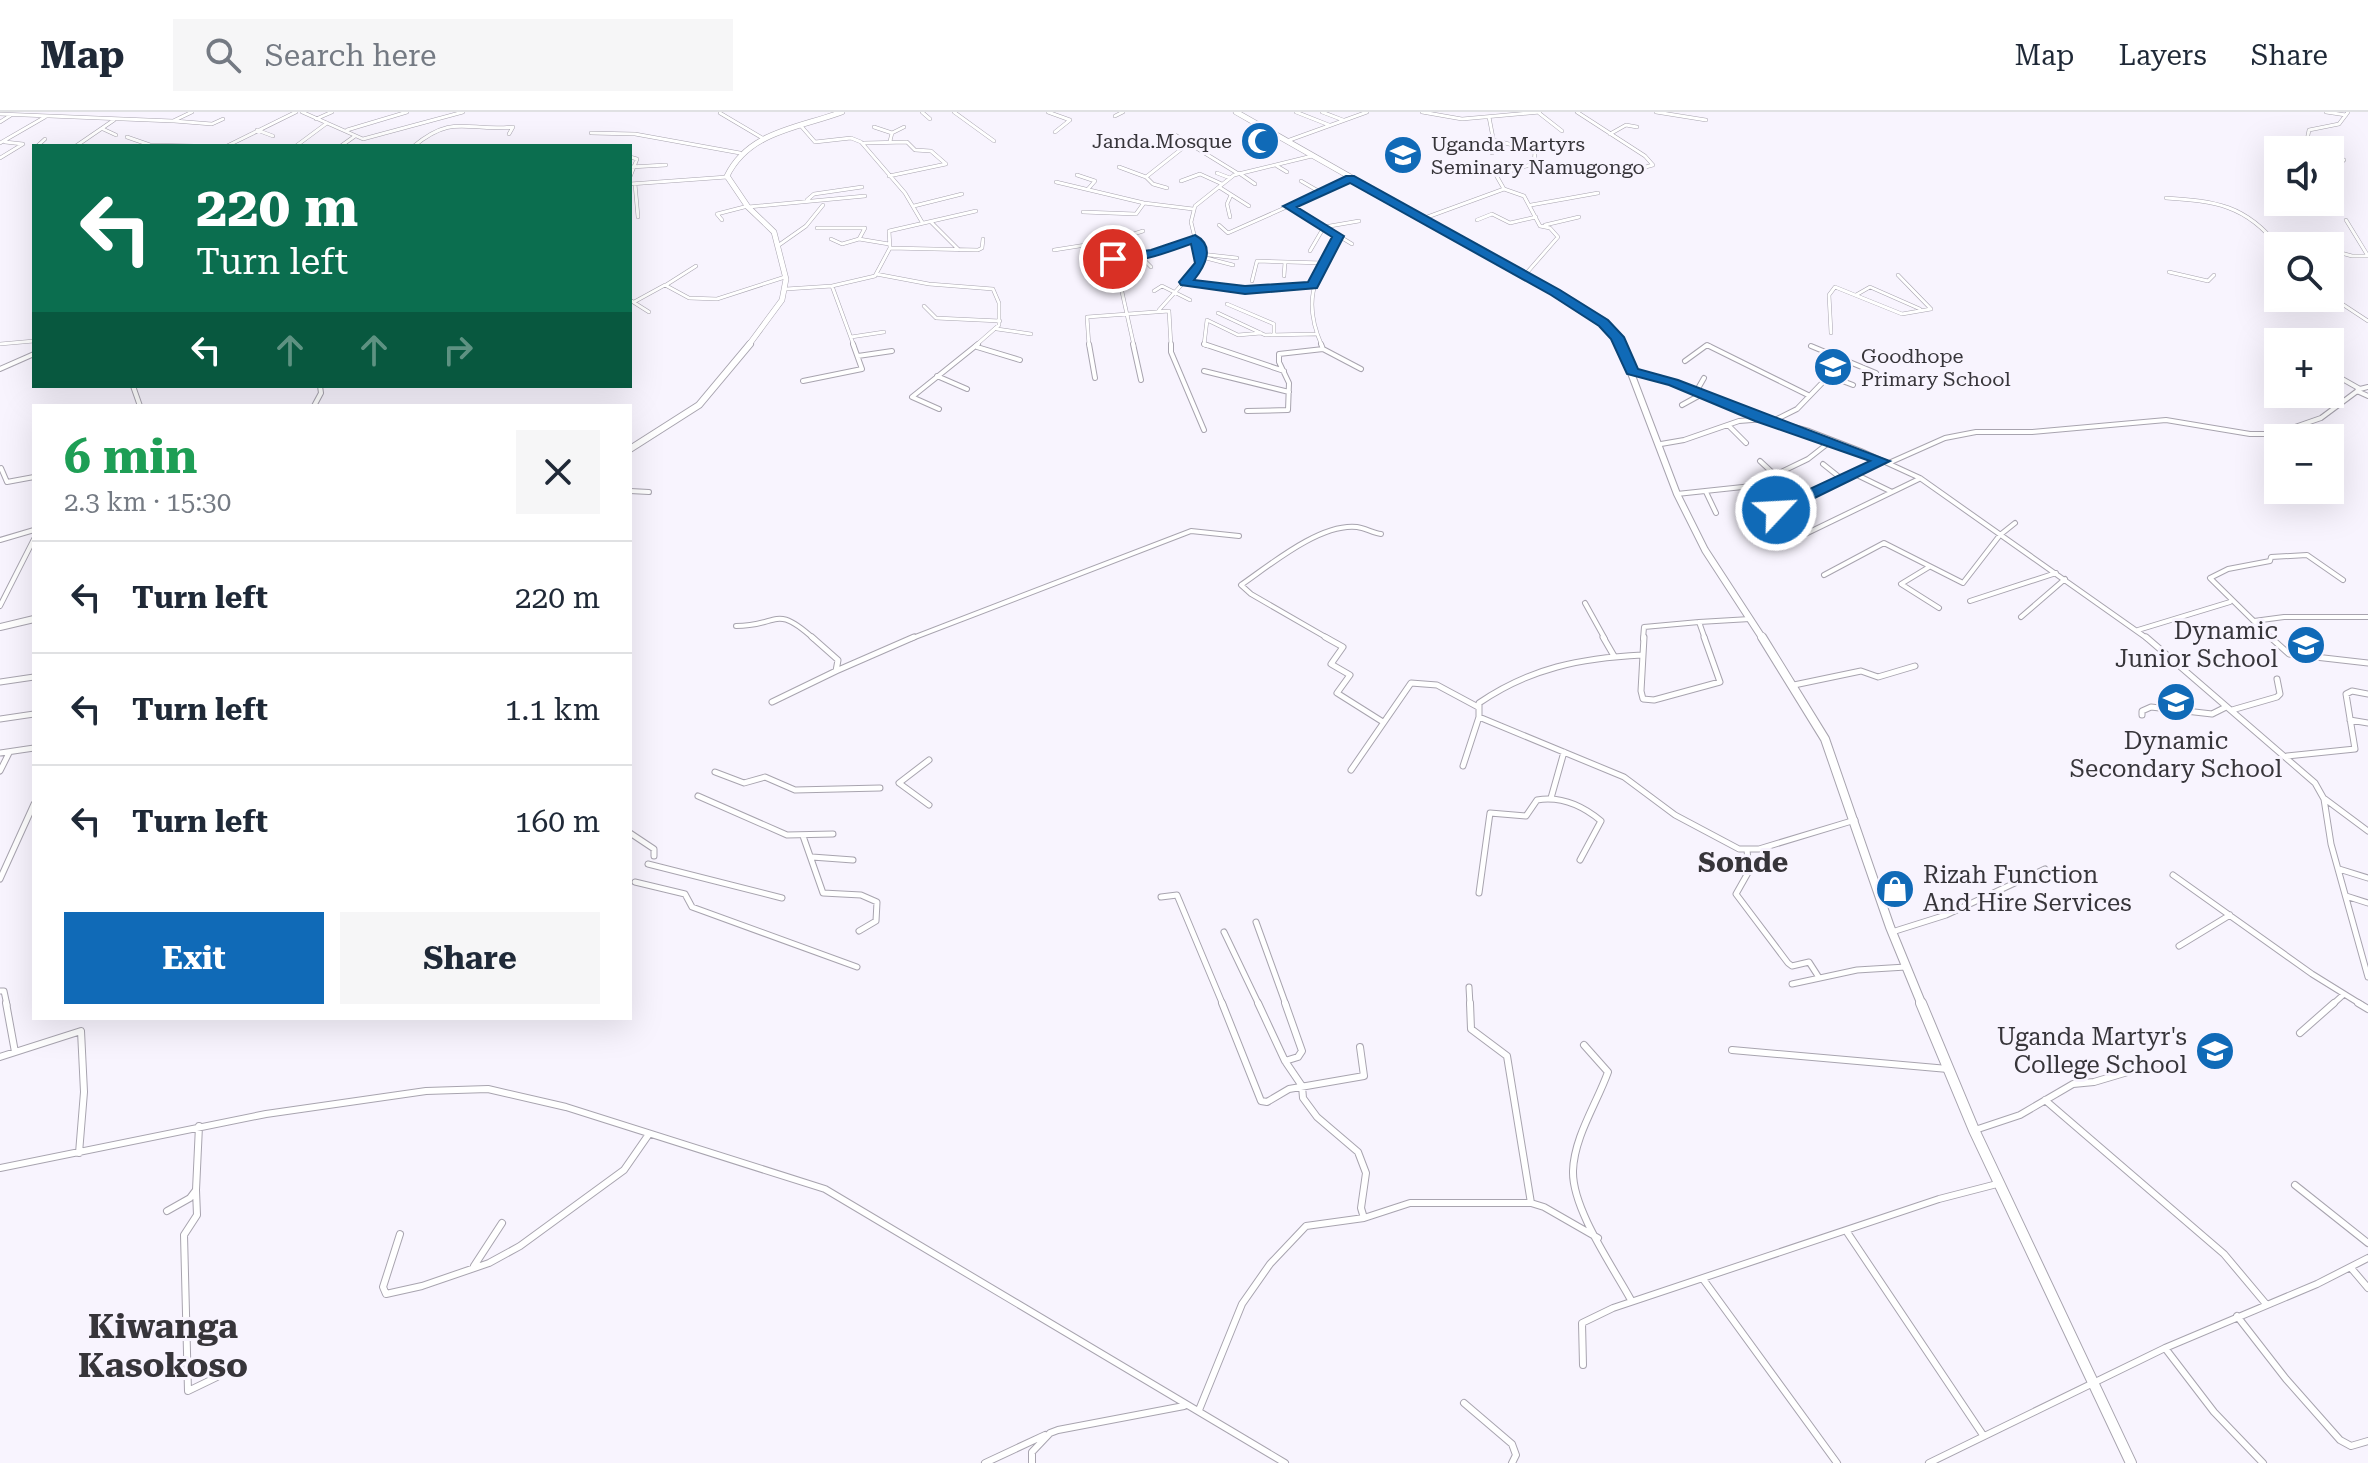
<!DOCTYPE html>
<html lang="en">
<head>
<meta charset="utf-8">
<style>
  body { margin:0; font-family:"Roboto Serif",serif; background:#f6f6f7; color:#1f2937; height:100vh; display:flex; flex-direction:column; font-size:30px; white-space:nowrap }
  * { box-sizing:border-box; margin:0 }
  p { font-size:26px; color:#747a83 }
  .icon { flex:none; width:44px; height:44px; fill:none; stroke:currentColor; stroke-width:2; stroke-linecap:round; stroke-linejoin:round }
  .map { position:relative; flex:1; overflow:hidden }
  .side { position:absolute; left:32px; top:292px; width:600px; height:616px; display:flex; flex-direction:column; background:#fff; border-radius:0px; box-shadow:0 8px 32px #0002 }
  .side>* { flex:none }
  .top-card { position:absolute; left:32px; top:32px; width:600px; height:244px; border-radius:0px; box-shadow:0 8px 32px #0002; background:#0b6e4f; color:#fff; overflow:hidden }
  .controls { position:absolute; left:2264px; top:24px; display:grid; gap:16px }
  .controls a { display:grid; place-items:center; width:80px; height:80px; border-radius:0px; background:#fff; box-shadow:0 8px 32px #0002; font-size:40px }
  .pin { position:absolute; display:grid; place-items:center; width:68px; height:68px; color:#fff; margin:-34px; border:4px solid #fff; border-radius:50%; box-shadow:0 2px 8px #0007 }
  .me { position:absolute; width:88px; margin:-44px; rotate:65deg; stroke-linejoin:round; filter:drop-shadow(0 0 6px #0008) }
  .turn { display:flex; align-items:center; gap:28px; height:168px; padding:0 32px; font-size:36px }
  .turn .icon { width:104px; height:104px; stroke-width:2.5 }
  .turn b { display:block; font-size:56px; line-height:68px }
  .lanes { display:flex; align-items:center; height:76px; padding:0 32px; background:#0003; justify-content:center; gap:40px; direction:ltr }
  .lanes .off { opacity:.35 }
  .round { display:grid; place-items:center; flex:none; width:84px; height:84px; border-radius:0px; background:#f6f6f7 }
  .overview { display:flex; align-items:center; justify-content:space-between; height:136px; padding:0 32px }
  h1 { font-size:48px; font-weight:700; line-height:60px; color:#1e9e55 }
  .action { display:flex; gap:16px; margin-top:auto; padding:16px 32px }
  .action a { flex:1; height:92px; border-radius:0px; background:#106ab7; color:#fff; font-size:32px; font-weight:700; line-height:92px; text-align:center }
  .action a+a { background:#f6f6f7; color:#1f2937 }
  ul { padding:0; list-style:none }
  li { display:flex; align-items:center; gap:24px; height:112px; padding:0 32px; border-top:2px solid #e0e1e3 }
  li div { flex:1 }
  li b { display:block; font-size:30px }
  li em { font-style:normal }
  header { display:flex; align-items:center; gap:48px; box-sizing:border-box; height:112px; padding:0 40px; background:#fff; border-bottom:2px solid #e0e1e3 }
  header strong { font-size:38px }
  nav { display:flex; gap:44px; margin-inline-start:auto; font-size:28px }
  .search { width:560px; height:72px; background:#f6f6f7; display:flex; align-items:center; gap:20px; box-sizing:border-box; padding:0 28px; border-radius:0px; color:#747a83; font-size:30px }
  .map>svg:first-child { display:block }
</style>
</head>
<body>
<header>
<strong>Map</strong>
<div class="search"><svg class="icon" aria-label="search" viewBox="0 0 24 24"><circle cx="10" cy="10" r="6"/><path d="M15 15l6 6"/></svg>Search here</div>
<nav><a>Map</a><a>Layers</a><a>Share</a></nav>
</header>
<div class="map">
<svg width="2368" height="1351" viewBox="0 0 2368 1351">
  <rect width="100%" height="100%" fill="#f8f4fe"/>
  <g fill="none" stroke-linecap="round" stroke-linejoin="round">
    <g stroke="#a8a4af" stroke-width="4">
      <path id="street-far3" d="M302,0L363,27L463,0
        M922,0L930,7
        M954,0L994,29
        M1048,0L1070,8L1055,20
        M1296,0L1329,13
        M1322,0L1343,8
        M1422,0L1462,7L1540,0
        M1656,0L1706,8
        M2326,0L2346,3
        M720,1L764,27
        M1539,1L1562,19
        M0,2L173,9L192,0
        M1115,4L1123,0
        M1489,5L1494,31L1492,41
        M316,7L332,0
        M174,9L212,12L223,7
        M0,10L11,3
        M801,14L815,30L851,26L861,30L905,81L922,110
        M874,15L892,21
        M103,17L116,23
        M257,18L273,24
        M347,18L407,0
        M591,21L635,22L740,41
        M1172,21L1237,61
        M1610,22L1626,13L1637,15
        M127,25L150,33L194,34
        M1494,28L1535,39L1534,53
        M890,29L892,21L904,15
        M1287,29L1367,0
        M0,31L45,5
        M864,31L907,30L915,38L931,39L946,52L889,64
        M76,34L114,8
        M227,34L296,0
        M296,34L327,11
        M341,34L355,24
        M414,34C454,1 467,20 513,15L509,22
        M34,37L45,27
        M2310,38L2306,33L2309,18L2339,12L2348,0
        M2330,43L2344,48L2330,61
        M630,45L637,47L630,65
        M0,46L23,32L5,30
        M1277,54L1287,60
        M630,55L666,53
        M1119,55L1146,65L1189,31
        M1217,61L1230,66
        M1239,61L1255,72
        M1077,63L1095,69L1088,77
        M1146,65L1153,72L1167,76
        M1350,67L1289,94L1352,132
        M1181,69L1200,62L1222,72
        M1301,69L1320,80
        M1056,70L1144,91L1193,97
        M630,72L727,65
        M635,72L638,105
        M1219,75L1249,94
        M1504,77L1496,63L1530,53L1616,63L1653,53L1645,44L1577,0
        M2166,86C2215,89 2246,93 2278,134
        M807,88L814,82L862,75
        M1531,93L1598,81
        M914,94L962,82
        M748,95L865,84
        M1083,100L1136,102L1144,91
        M1230,105L1227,92L1231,83
        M1422,107L1504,77L1524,84L1540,114L1550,116L1558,125L1524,164
        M722,108L717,102L748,94
        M1477,108L1492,102L1510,111L1536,105
        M2346,108L2368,144
        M931,110L959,138
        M1219,113L1228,121L1289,94
        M1545,113L1579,105
        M817,116H865L859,127
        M831,127L842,132L859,127L889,132
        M1112,129L1143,119
        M779,133L806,114L823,93
        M890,136L978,138L982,136L983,127
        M1054,138L1111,129L1116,148L1153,141L1195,127
        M2330,138L2352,144H2367
        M1310,139L1324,115L1359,109
        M1201,142L1237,146
        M1140,144L1151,155
        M1206,146L1233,153
        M2169,160L2208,169L2214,163
        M876,162L929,172L993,177L999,191V213L975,234
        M1284,164L1285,150
        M1252,169L1257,149L1324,151
        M1186,170L1245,178L1312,173
        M666,173L696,154
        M832,174L854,234
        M786,177L832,174L875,164L890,136L889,119L976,99
        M1154,179L1162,174L1190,188
        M1122,180L1134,234
        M1856,183L1870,175L1920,197
        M2330,184L2368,209
        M630,188L649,200
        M634,190L665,173L689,186L717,187L785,165
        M1227,192L1274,212V222
        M924,194L936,206L1000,209
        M1159,198L1201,151L1191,110L1195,94L1234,63L1312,44
        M1218,201L1265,223L1316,222
        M997,217L1031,222
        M2267,220L2295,230
        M1831,221L1829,183L1835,175L1902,202L1931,197L1898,163
        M851,225L884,220
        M0,232L34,229
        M1089,234L1087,205L1169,199L1171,234
        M1208,234L1204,233L1207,208L1238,223L1261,221
        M1322,234C1301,187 1316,165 1338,124
        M1705,234H1710"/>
    </g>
    <g stroke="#a8a4af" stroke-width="6">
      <path id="street-far2" d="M1089,232L1095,266
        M1133,232L1141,268
        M1171,232V240L1204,318
        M1204,232L1284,259
        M1321,232L1323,237L1361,257
        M1811,234L1876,261
        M977,235L1020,248
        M858,244L892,239
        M1685,249L1707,233L1808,283
        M0,257L34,242
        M1204,259L1289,280
        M1632,260L1673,271L1758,305
        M2330,260L2360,277
        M937,264L967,277
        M1832,265L1853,273
        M803,269L862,257L853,232
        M133,274L140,294
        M2357,279L2368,284
        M1696,280L1704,266
        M1682,293L1702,282
        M314,294L321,281L320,274
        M939,297L912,285L978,232
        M1247,299L1288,298L1289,271L1279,250V242L1323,237
        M1775,308L1797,297L1824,269
        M1728,313L1746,331
        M1661,332L1684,328L1739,309L1765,307L1809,319L1861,339L1920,366L2148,527
        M1760,349L1775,363
        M1891,350L1945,326L1976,320H2032L2166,308L2250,322H2275L2321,306L2360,277L2368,275
        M1823,352L1843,368
        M1,356L7,370L34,365
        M1857,363L1892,380
        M630,379L649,380
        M1706,380L1716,401
        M1677,382L1752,374L1808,347L1831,329
        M1776,398L1882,349
        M1795,427L1919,367
        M0,428L34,418
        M1929,455L1901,472L1939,496
        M1824,463L1884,431L1963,471L2000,423L2015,411
        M1970,489L2056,461
        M1585,491L1605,527
        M0,494L34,427
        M2021,505L2065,467
        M2254,509L2284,505H2368
        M1699,510L1705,527
        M1699,510L1750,507
        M736,514C780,514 774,491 814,527
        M2138,518L2230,490
        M910,527L1191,419L1239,424
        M1329,527L1251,482L1241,473C1270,453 1320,411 1357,415C1365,416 1373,421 1381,422
        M1643,527L1644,515L1699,510
        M2272,527L2210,466L2228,457L2270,449L2271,445L2307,443L2343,468"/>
    </g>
    <g stroke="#a8a4af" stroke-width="7">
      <path id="street-far1" d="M1325,525L1343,535L1331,552L1350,563L1337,581L1383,610
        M1603,525L1614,544
        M1644,525L1641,579L1643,587L1654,588L1720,570L1704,525
        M2146,525L2315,671L2324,687L2331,732L2368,865
        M2270,525L2289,542L2368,551
        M836,559L914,525
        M0,570L34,565
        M1794,573L1861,559L1878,565L1915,554
        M772,590L836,559L838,548L812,525
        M2232,598L2277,585L2280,582L2277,567
        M2142,603V599L2151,595L2212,602L2226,595
        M1479,605L1624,665L1675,703L1739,737H1759L1855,708
        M0,607L34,602
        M2350,608L2368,611
        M0,641L34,636
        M2287,644L2355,637L2346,582L2352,579L2368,582
        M929,648L899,671L929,693
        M1463,654L1479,605V591C1530,556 1581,546 1642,543
        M1351,658L1411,571L1437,573L1478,595
        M0,659L9,641
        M715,660L744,671L765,665L795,678L880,676
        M698,684L787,723L833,722
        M1551,686L1564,640
        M2325,687L2368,719
        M630,721L654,737V744
        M803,724L823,781L861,783L877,790L876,809L859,819
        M1747,738L1749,759L1736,782L1788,851L1792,854L1809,850L1818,864
        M812,745L853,748
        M648,752L782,786
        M2339,757L2368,766
        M2173,763L2312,862L2362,893
        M0,767L34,692
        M635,770L685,782L692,795L857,855
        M1479,781L1490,701L1526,704L1537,688C1561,684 1583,694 1601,709L1580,748
        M2346,784L2368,791
        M1161,785L1177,783L1223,893
        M1256,810L1286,893
        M1224,820L1259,893
        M1892,820L1946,803L2045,757
        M2179,834L2230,803
        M1792,872L1857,858L1906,855
        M1469,875L1470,893
        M0,879H4L7,893
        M2332,893L2343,883"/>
    </g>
    <g stroke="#a8a4af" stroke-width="8">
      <path id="street" d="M6,891L15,940
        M1222,891L1261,989L1267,990L1289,977L1364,964L1360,935
        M1258,891L1285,949L1302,974L1303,986L1317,1005L1358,1040L1366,1061L1361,1096L1364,1106
        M1285,891L1302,939L1298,945L1285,949
        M1470,891L1471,917L1507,944L1531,1091
        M2358,891L2368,897
        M2300,921L2334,891
        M1584,933L1608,960C1597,991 1574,1025 1573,1059C1572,1097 1613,1155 1631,1188
        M1732,938L1948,957
        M0,945L81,919L84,980L79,1041
        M2045,988L2224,1142L2266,1192
        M1975,1018L2020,1003L2073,972L2094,970L2158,951
        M0,1056L266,1002L426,979L488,977L566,995L825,1077L1285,1351
        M2295,1073L2368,1131
        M196,1078L197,1103L184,1123L188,1279L217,1265
        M167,1099L190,1086L196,1078L199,1014
        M1847,1120L1983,1323
        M400,1122L383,1175L386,1182L422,1174L489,1151L520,1134L624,1058L649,1022
        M474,1154L502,1111
        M2351,1156L2368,1176
        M1703,1167L1837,1351
        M2237,1204L2286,1267L2340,1328L2351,1334L2368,1329
        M2165,1236L2214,1300L2263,1351
        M1583,1253L1582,1211L1613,1196L1939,1087L1997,1072
        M1464,1291L1512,1332L1516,1343L1512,1351
        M1199,1298L1242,1192L1270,1152L1306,1114L1364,1106L1410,1091H1531L1544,1095L1598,1126
        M985,1351L1045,1323
        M1032,1351V1340L1050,1321L1058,1318L1184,1294
        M1929,1351L2165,1236L2317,1172L2368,1146"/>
    </g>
    <g stroke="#a8a4af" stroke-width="6">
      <path id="secondary-far3" d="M1236,0L1555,181C1577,195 1611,208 1621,234
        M748,234L782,188L786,167L774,120L748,95L727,64C749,19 799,16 842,0"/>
    </g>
    <g stroke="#a8a4af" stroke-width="8">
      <path id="secondary-far2" d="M1620,232L1677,382L1705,438L1763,527
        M630,337L699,293L750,232
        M0,515L34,507"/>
    </g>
    <g stroke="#a8a4af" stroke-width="10">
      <path id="secondary-far1" d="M1762,525L1825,627L1890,815L1922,893"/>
    </g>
    <g stroke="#a8a4af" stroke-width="12">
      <path id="secondary" d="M1921,891L1974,1018L2131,1351"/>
    </g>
    <use href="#street-far3" stroke="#fff" stroke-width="3"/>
    <use href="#street-far2" stroke="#fff" stroke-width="4"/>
    <use href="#street-far1" stroke="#fff" stroke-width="5"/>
    <use href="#street" stroke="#fff" stroke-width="6"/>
    <use href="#secondary-far3" stroke="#fff" stroke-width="5"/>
    <use href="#secondary-far2" stroke="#fff" stroke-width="6"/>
    <use href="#secondary-far1" stroke="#fff" stroke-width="8"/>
    <use href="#secondary" stroke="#fff" stroke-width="10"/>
  </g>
  <path fill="#106ab7" stroke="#0a4577" stroke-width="2" d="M1346,64H1354L1560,178L1608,208L1624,225L1638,257L1678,268L1890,349L1782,402H1771V395L1870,349L1755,309L1669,273L1627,262L1611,227L1599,214L1551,183L1350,71L1297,95L1344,124L1317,176L1245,182L1181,173L1179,170L1195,151L1191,132C1172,139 1124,157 1107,147L1113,143L1151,138L1195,123C1216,134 1205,154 1194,168L1245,174L1308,170L1332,125L1283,94Z"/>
  <defs>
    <g id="mosque-disc" transform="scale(2)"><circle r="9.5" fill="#106ab7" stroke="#f8f4fe"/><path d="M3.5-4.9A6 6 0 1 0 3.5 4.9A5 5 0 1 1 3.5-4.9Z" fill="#fff"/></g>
    <g id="university-disc" transform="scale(2)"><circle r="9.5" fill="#106ab7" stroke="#f8f4fe"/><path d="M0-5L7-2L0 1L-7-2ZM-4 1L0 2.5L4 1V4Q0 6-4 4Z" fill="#fff"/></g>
    <g id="school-disc" transform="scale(2)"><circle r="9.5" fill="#106ab7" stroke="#f8f4fe"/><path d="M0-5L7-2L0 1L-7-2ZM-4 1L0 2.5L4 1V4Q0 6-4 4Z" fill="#fff"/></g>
    <g id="shop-disc" transform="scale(2)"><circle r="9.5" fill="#106ab7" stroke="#f8f4fe"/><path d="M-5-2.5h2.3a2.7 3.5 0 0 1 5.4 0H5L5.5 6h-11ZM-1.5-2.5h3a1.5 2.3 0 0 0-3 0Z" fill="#fff"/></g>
  </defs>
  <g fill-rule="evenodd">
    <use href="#mosque-disc" x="1260" y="29"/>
    <use href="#university-disc" x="1403" y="43"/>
    <use href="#school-disc" x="1833" y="255"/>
    <use href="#school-disc" x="2306" y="533"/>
    <use href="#school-disc" x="2176" y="590"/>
    <use href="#shop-disc" x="1895" y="777"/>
    <use href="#school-disc" x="2215" y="939"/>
  </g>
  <g text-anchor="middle" stroke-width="6" stroke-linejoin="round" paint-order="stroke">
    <g font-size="20" fill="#37353a" stroke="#f8f4fe" text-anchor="start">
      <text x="1232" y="36" text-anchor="end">Janda.Mosque</text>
      <text x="1431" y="39">Uganda Martyrs<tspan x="1431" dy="23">Seminary Namugongo</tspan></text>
      <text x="1861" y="251">Goodhope<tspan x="1861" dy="23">Primary School</tspan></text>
    </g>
    <g font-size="24" fill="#37353a" stroke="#f8f4fe" text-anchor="end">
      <text x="2278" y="527">Dynamic<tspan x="2278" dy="28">Junior School</tspan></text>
      <text x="2176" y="637" text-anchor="middle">Dynamic<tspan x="2176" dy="28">Secondary School</tspan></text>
      <text x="1923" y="771" text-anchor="start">Rizah Function<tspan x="1923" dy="28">And Hire Services</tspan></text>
      <text x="2187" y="933">Uganda Martyr's<tspan x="2187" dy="28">College School</tspan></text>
    </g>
    <g font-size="28" font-weight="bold" fill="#37353a" stroke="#f8f4fe">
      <text x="1743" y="760">Sonde</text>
    </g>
    <g font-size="34" font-weight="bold" fill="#37353a" stroke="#f8f4fe">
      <text x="163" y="1226">Kiwanga<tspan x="163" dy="39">Kasokoso</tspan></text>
    </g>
  </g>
</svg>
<div class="controls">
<a><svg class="icon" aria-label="sound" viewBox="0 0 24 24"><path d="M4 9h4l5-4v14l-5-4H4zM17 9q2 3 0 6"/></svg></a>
<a><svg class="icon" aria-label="search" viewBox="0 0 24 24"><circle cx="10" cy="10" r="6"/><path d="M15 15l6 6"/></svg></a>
<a>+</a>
<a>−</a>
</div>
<div class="pin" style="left:1113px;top:147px;background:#d93025"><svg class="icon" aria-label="arrive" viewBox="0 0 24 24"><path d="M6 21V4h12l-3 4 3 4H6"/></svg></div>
<svg class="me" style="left:1776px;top:398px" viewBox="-20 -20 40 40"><circle r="17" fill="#106ab7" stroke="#fff" stroke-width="3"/><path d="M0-11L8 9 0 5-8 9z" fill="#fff"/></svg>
<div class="top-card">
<div class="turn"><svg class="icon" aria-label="left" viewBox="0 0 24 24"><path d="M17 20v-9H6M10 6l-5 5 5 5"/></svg><div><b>220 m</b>Turn left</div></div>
<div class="lanes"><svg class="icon" aria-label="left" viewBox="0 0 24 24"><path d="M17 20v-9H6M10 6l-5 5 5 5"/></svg><svg class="icon off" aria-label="ahead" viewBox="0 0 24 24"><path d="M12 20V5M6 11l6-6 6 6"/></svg><svg class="icon off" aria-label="ahead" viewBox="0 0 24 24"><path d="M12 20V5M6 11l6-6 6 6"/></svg><svg class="icon off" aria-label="right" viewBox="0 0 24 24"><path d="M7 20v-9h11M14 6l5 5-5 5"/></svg></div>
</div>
<section class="side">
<div class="overview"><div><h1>6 min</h1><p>2.3 km · 15:30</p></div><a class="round"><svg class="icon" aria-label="close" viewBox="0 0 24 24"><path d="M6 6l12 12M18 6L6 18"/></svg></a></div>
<ul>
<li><svg class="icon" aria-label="left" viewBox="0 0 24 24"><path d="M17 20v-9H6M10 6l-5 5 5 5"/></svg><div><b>Turn left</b></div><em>220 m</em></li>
<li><svg class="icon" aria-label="left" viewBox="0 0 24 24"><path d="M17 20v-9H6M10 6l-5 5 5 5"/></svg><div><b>Turn left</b></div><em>1.1 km</em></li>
<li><svg class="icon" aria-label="left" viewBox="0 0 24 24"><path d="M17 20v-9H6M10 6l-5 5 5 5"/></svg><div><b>Turn left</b></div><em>160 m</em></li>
</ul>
<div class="action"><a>Exit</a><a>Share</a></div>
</section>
</div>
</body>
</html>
